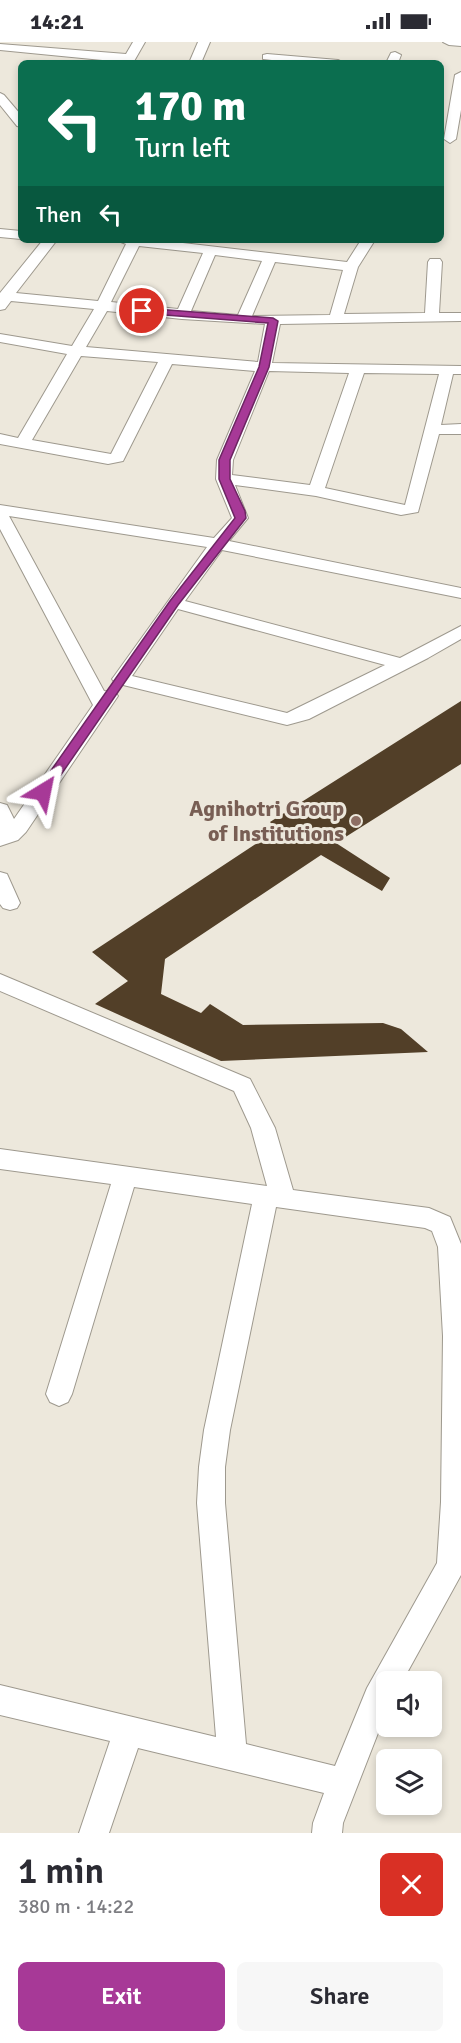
<!DOCTYPE html>
<html lang="en">
<head>
<meta charset="utf-8">
<style>
  body { margin:0; font-family:Signika,sans-serif; background:#f7f7f7; color:#2b2b33; height:100vh; display:flex; flex-direction:column; font-size:22px; white-space:nowrap }
  * { box-sizing:border-box; margin:0 }
  p { font-size:20px; color:#7c7c81 }
  .icon { flex:none; width:33px; height:33px; fill:none; stroke:currentColor; stroke-width:2; stroke-linecap:round; stroke-linejoin:round }
  .map { position:relative; height:1791px; overflow:hidden }
  .drawer { display:flex; flex-direction:column; background:#fff; flex:1 }
  .drawer>* { flex:none }
  .banner { position:absolute; left:18px; top:18px; width:426px; height:183px; border-radius:9px; box-shadow:0 3px 9px #0003; background:#0b6e4f; color:#fff; overflow:hidden }
  .buttons { position:absolute; left:376px; top:1629px; display:grid; gap:12px }
  .buttons a { display:grid; place-items:center; width:66px; height:66px; border-radius:9px; background:#fff; box-shadow:0 3px 9px #0003; font-size:30px }
  .pin { position:absolute; display:grid; place-items:center; width:51px; height:51px; color:#fff; margin:-26px; border:3px solid #fff; border-radius:50%; box-shadow:0 2px 6px #0007 }
  .me { position:absolute; width:66px; margin:-33px; rotate:35deg; stroke-linejoin:round; filter:drop-shadow(0 0 4px #0008) }
  .turn { display:flex; align-items:center; gap:21px; height:126px; padding:0 18px; font-size:27px }
  .turn .icon { width:78px; height:78px; stroke-width:2.5 }
  .turn b { display:block; font-size:42px; line-height:51px }
  .then { display:flex; align-items:center; height:57px; padding:0 18px; background:#0003; gap:12px; font-size:22px }
  .round { display:grid; place-items:center; flex:none; width:63px; height:63px; border-radius:9px; background:#f7f7f7 }
  .headline { display:flex; align-items:center; justify-content:space-between; height:102px; padding:0 18px }
  h1 { font-size:36px; font-weight:600; line-height:45px }
  .action { display:flex; gap:12px; margin-top:auto; padding:12px 18px }
  .action a { flex:1; height:69px; border-radius:9px; background:#a73997; color:#fff; font-size:24px; font-weight:600; line-height:69px; text-align:center }
  .action a+a { background:#f7f7f7; color:#2b2b33 }
  .status { display:flex; justify-content:space-between; align-items:center; height:42px; padding:0 30px; background:#fff; direction:ltr }
  .status svg { height:16px; fill:currentColor }
  .map>svg:first-child { display:block }
</style>
</head>
<body>
<div class="status"><b>14:21</b><svg viewBox="0 0 49 12"><path d="M0 12V9h3v3zM5 12V6h3v6zM10 12V3h3v9zM15 12V0h3v12zM26 1h20v11H26zM47 4h2v5h-2z"/></svg></div>
<div class="map">
<svg width="461" height="1791" viewBox="0 0 461 1791">
  <rect width="100%" height="100%" fill="#ede8dc"/>
  <path fill="#523f28" d="M461,659V722L336,801L390,836L382,849L321,813L165,917L161,952L201,971L210,962L243,983L383,981L401,987L428,1010L221,1019L95,962L128,939L92,910L277,788L270,780Z"/>
  <g fill="none" stroke-linecap="round" stroke-linejoin="round">
    <g stroke="#9e998e" stroke-width="2">
      <path id="minor" d="M133,0H145L133,21L0,8V2L126,12Z
        M198,0H210L201,21H189Z
        M443,0H461V4L449,3Z
        M395,10L401,13L398,21H386L391,11Z
        M267,12L338,18L344,21H298L263,17V13Z
        M461,30V68L456,97L450,101L444,97L455,33Z
        M0,51L4,53L21,73V85L17,84L0,63Z
        M0,187L21,189V197L0,195Z
        M43,198H57L16,251L98,259L126,202L116,198H157L347,220L361,198H375L358,225L344,272L425,271L428,220L430,217H440L442,220L439,271H461V279L280,282L272,321L461,324V332H453L441,383L461,382V392H439L418,470L401,473L316,454L235,443L248,476L229,499L461,546V556L222,508L185,559L400,616L461,584V597L428,616L309,677L287,683L115,641L112,637L115,633L207,505L9,474L104,649L115,650L118,654L26,790L18,798L0,804V761L7,763L14,777L93,663L0,487V463L214,496L232,476L216,437L217,418L255,329L172,322L123,419L108,422L0,402V392L18,396L67,312L0,300V292L72,304L94,267L11,259L5,267L0,268V251ZM139,204L203,211L178,267L111,260ZM215,213L262,219L238,273L191,269ZM275,220L343,228L330,273L252,274ZM107,269L182,277L265,282L258,320L86,305ZM81,314L158,320L111,412L32,398ZM269,329L349,331L310,443L232,433L233,418ZM364,331L439,332L405,463L325,446ZM178,567L385,623L287,671L132,634Z
        M0,830L7,832L20,861L17,866L10,868L3,866L0,862Z
        M0,932L250,1037L275,1086L293,1148L429,1166L450,1175L461,1202V1533L402,1640H387V1668L343,1781L342,1791H312L313,1781L324,1751L138,1706L109,1791H79L110,1699L0,1673V1643L216,1695L197,1461L199,1425L204,1388L252,1162L134,1145L72,1352L68,1360L59,1364L50,1360L46,1352L111,1142L0,1127V1107L267,1144L251,1086L234,1049L0,949ZM276,1165L425,1186L432,1189L438,1205L443,1294L441,1460L437,1521L367,1646L335,1724L246,1702L225,1461V1425L230,1388Z"/>
    </g>
    <use href="#minor" fill="#fff" fill-rule="evenodd"/>
  </g>
  <path fill="#a73997" stroke="#6d2562" stroke-width="1.5" d="M142,266L273,276L278,279L269,325L230,418V437L245,469L246,476L178,563L47,753L43,755L36,750L38,747L170,559L235,476L219,437V418L259,325L268,281L139,271L137,269Z"/>
  <circle fill="#8d6e63" stroke="#ede8dc" stroke-width="2" cx="356" cy="779" r="6"/>
  <g text-anchor="middle" stroke-width="6" stroke-linejoin="round" paint-order="stroke">
    <g font-size="22" font-weight="bold" fill="#785e54" stroke="#ede8dc" text-anchor="end">
      <text x="344" y="774">Agnihotri Group<tspan x="344" dy="25">of Institutions</tspan></text>
    </g>
  </g>
</svg>
<div class="buttons">
<a><svg class="icon" aria-label="sound" viewBox="0 0 24 24"><path d="M4 9h4l5-4v14l-5-4H4zM17 9q2 3 0 6"/></svg></a>
<a><svg class="icon" aria-label="layers" viewBox="0 0 24 24"><path d="M12 4l9 5-9 5-9-5zM3 14l9 5 9-5"/></svg></a>
</div>
<div class="pin" style="left:142px;top:269px;background:#d93025"><svg class="icon" aria-label="arrive" viewBox="0 0 24 24"><path d="M6 21V4h12l-3 4 3 4H6"/></svg></div>
<svg class="me" style="left:43px;top:750px" viewBox="-20 -20 40 40"><path d="M0-17L14 15 0 8-14 15z" fill="#a73997" stroke="#fff" stroke-width="4"/></svg>
<div class="banner">
<div class="turn"><svg class="icon" aria-label="left" viewBox="0 0 24 24"><path d="M17 20v-9H6M10 6l-5 5 5 5"/></svg><div><b>170 m</b>Turn left</div></div>
<div class="then">Then<svg class="icon" aria-label="left" viewBox="0 0 24 24"><path d="M17 20v-9H6M10 6l-5 5 5 5"/></svg></div>
</div>
</div>
<section class="drawer">
<div class="headline"><div><h1>1 min</h1><p>380 m · 14:22</p></div><a class="round" style="background:#d93025;color:#fff"><svg class="icon" aria-label="close" viewBox="0 0 24 24"><path d="M6 6l12 12M18 6L6 18"/></svg></a></div>
<div class="action"><a>Exit</a><a>Share</a></div>
</section>
</body>
</html>
